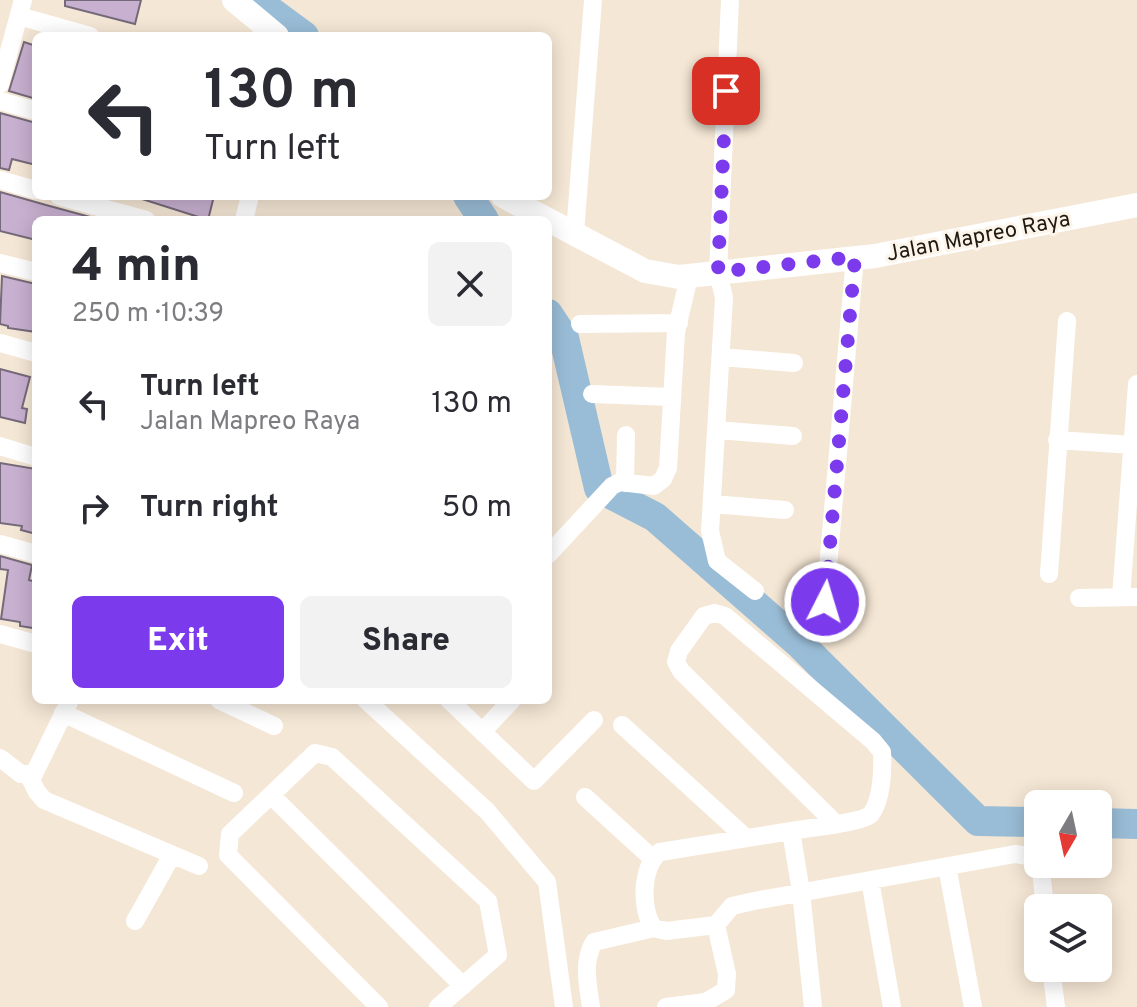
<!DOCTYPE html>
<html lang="en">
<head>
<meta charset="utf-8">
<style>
  body { margin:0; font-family:Overpass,sans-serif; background:#f2f2f3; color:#2b2b33; height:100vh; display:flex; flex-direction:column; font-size:30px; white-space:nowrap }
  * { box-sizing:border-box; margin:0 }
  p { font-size:26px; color:#7c7c81 }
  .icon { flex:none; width:44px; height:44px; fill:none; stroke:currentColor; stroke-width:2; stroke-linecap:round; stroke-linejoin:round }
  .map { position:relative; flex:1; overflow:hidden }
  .drawer { position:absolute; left:32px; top:216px; width:520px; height:488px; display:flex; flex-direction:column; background:#fff; border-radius:12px; box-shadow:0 4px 20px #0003 }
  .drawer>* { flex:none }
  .hud { position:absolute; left:32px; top:32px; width:520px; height:168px; border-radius:12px; box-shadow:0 4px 20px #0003; background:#fff; color:#2b2b33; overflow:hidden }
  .needle { width:52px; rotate:189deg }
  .buttons { position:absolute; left:1024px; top:790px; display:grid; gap:16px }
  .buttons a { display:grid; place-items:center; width:88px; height:88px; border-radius:12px; background:#fff; box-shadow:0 4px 20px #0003; font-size:40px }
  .pin { position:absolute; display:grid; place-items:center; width:68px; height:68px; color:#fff; margin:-34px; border-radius:16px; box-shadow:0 4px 12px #0006 }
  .me { position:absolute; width:88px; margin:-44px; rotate:5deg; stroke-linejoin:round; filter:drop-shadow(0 0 6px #0008) }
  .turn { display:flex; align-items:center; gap:28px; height:168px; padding:0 40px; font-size:36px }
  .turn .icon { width:104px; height:104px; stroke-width:2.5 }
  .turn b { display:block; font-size:56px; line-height:68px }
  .round { display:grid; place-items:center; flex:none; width:84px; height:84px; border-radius:12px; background:#f2f2f3 }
  .head { display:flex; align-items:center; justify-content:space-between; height:136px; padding:0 40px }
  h1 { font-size:48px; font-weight:800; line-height:60px }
  .action { display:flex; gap:16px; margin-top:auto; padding:16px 40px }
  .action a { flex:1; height:92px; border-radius:12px; background:#7c3aed; color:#fff; font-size:32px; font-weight:800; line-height:92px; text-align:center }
  .action a+a { background:#f2f2f3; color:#2b2b33 }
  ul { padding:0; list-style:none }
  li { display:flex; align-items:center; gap:24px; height:104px; padding:0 40px }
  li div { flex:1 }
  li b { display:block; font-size:30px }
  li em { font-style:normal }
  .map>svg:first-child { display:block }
</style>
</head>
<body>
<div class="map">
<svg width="1137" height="1007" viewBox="0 0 1137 1007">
  <rect width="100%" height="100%" fill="#f5e7d5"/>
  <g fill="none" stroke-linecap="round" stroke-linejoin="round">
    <path stroke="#9abdd7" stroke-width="30" d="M255,0L304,36
      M468,196L484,220
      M548,314L564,338L599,488L655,517L801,645L978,821L1038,822
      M1098,823L1137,824"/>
  </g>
  <path fill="#c8b0d0" stroke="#766a7a" stroke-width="2" d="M65,0H141L135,24L65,6Z
    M24,42L36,46V99L9,91Z
    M0,113L36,123V165L12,159L9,170L0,168Z
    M0,192L46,205L101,220H36V240L0,231Z
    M142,196H214L208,220L142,199Z
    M2,276L36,284V332L8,328V326L0,324Z
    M0,369L30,377L22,408L27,409L25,423L0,417Z
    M0,463L36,469L33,492H36V534L21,530L22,526L0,523Z
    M0,556L32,565L29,580L36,582L33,628L20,626V622L1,619L8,570L0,569Z"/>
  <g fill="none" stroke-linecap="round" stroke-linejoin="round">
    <path stroke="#fff" stroke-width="18" d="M730,0L718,272L724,298L710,531L717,561L755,591
      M19,16L90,36
      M0,84L23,0
      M0,101L36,111
      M0,180L36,190
      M59,196L146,220
      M244,220L250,196
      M575,233L593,0
      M0,263L36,272
      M580,324L679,323
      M0,343L36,353
      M721,357L794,363
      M592,394L671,397
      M717,430L793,436
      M1057,440L1132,445
      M0,446L36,457
      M625,483L626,435
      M712,504L785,510
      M0,544L36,554
      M548,555L612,486L620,482L654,486L663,479L668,468L676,332L689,277
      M1049,574L1067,321
      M1121,597L1137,384
      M1079,598L1137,597
      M825,602L855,257
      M0,634L36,644
      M219,700L274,726
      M366,700L487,811L547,882L564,1007
      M449,700L534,781L594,720
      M63,713L234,793
      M622,725L746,838
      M482,732L512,700
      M0,758L21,774H34L70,700
      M29,776L37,792L44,800L199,866
      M272,796L463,986
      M585,797L652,858
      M947,866L973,1007
      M870,880L892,1007
      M135,921L172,855
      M654,928C640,911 641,865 660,852L791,831
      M1051,968L1056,1007
      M379,1007L228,855L230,834L315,753L332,757L488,901L498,955L438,1007
      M591,1007C588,984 582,963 594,942L654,928L666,931L716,925
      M666,1007L706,1002L726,990L727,974L716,925L732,906L754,901L1015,854L1034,857L1041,869L1045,908
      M813,1007L801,892L791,831C805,828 863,823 871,814C882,800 883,769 882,752L873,741L725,616L715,613L704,616L679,651L676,662L681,671L835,823"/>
    <path stroke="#fff" stroke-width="24" d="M234,0L277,36
      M503,196L645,271L679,277L875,256L1137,205"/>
  </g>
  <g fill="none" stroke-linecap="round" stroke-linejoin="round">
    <path stroke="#7c3aed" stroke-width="14" stroke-dasharray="0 25.2" d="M726,91L718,272L855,257L825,602"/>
  </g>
  <g text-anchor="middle" stroke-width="6" stroke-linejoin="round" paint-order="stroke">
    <g font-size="22" fill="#1e1a13" stroke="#fdf5ea">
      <text transform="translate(978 235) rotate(-11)" y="8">Jalan Mapreo Raya</text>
    </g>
  </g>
</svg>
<div class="buttons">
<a><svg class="needle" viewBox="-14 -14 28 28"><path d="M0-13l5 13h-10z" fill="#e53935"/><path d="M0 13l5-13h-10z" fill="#7c7c81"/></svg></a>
<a><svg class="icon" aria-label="layers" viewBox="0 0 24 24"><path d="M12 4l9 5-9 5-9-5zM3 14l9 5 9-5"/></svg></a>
</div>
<div class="pin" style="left:726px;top:91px;background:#d93025"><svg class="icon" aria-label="arrive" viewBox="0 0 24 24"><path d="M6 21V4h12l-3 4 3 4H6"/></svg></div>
<svg class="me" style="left:825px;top:602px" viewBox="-20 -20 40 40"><circle r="17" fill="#7c3aed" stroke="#fff" stroke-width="3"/><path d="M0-11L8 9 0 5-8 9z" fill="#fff"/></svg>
<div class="hud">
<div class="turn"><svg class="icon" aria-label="left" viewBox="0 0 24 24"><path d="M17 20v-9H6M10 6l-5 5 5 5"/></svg><div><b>130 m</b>Turn left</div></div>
</div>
<section class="drawer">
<div class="head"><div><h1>4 min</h1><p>250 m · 10:39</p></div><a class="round"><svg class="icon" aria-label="close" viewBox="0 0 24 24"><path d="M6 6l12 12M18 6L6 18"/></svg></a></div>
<ul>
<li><svg class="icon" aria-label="left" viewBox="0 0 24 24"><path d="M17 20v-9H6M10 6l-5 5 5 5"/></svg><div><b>Turn left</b><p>Jalan Mapreo Raya</p></div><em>130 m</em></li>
<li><svg class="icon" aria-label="right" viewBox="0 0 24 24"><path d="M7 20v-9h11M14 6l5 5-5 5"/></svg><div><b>Turn right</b></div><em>50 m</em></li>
</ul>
<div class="action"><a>Exit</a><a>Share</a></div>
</section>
</div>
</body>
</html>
